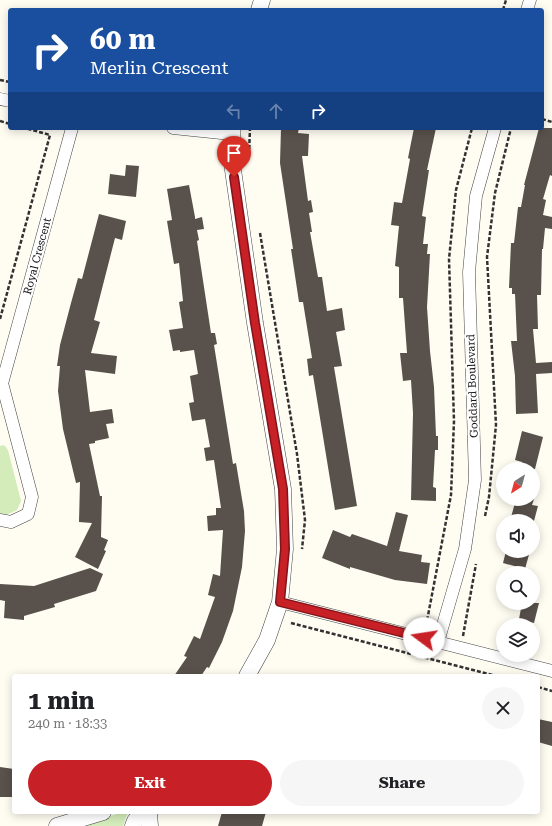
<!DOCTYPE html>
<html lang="en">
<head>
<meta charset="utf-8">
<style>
  body { margin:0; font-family:"Roboto Serif",serif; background:#f6f6f6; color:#202124; height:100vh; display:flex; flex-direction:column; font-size:15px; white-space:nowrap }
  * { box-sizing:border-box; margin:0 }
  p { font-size:13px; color:#757577 }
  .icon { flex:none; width:22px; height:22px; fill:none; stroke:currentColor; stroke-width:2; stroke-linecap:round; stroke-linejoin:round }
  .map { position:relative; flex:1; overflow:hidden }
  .sheet { position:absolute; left:12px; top:674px; width:528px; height:140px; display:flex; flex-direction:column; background:#fff; border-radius:4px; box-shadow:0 2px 10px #0003 }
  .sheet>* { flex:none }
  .top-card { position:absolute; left:8px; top:8px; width:536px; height:122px; border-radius:4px; box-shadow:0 2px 10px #0003; background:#1a4fa0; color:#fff; overflow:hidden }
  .needle { width:26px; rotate:216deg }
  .fabs { position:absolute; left:496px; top:462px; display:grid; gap:8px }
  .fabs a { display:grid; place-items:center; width:44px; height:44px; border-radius:50%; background:#fff; box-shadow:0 2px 10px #0003; font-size:20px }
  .pin { position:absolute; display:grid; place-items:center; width:34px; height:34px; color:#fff; margin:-41px -17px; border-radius:50% 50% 50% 0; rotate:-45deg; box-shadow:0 0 4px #0007 }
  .pin .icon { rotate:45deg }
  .me { position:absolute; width:44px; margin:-22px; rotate:284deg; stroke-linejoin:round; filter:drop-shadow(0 0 3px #0008) }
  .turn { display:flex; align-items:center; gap:14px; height:84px; padding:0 16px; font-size:18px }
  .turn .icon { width:52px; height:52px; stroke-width:2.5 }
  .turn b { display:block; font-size:28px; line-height:34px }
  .lanes { display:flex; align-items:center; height:38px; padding:0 16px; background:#0003; justify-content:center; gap:20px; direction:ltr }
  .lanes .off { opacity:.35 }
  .round { display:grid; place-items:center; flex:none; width:42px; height:42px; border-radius:21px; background:#f6f6f6 }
  .overview { display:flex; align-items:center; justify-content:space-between; height:68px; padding:0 16px }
  h1 { font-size:24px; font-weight:700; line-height:30px }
  .primary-button { display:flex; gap:8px; margin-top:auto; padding:8px 16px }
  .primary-button a { flex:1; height:46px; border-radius:24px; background:#c72026; color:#fff; font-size:16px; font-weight:700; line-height:46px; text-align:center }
  .primary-button a+a { background:#f6f6f6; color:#202124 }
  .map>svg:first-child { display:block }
</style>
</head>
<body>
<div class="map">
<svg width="552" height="826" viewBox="0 0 552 826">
  <rect width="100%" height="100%" fill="#fffdf2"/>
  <path fill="#d3ecb9" d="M4,445L8,450L21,501L17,510L6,515L0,513V446Z
    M122,812H128L123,826H83Z"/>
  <path fill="#59514b" d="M281,128H299L298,133L309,134L308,156H302L308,201L311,200L313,212L309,213L312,232H310L318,277H322L327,311L342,308L345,330L336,332L342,366L334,367L357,506L335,510L313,375L309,376L307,359L312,358L303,302H299L291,249H293L280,163Z
    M414,128H436L427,170H429L422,216L426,217L423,244H428L427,254H430L427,307L430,351L434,387L436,436H438V450H435L433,487L436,488V501L411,500L413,413L411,380L403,381L400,353H407L403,298H399V267L395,266L399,226L391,225L394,202L402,203L410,159L408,158Z
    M539,128H552V176L550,175L543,199L546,200L543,215L552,217V229L545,228L543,249H542L541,295H537L538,329H533L536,363L552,362V373L536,374L538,413L516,414L515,376L511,341H517L515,294H512V288H509L511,243H514L518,207H521L525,185H524Z
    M126,165L139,166L136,197L108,194L110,174L125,176Z
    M189,185L195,217V219L202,217L204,229L197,230L199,240L197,241L211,333H215L217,344L214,345L233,464L236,463L244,511L245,531L242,567L233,611L222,642L209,668L207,667L201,676H174L187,657L184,656L194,636L200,639L215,597L208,595L213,574L220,576L223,530L208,531L207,516L216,515V508H221L214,460L206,461L204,448L210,447L205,419L192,421L189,403L194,402L190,376L198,374L194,350L180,352V350L173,351L169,330L183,328L179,302L183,301L179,263L174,264L167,221L172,220L167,189Z
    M99,214L126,221L122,240L115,238L94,320L100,322L91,353L117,356L115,374L85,370L90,412L112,409L114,423L106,424L109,438L95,441V443L89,444L100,496H102L101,537L108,540L104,550L106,551L98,569L75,557L92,523L79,522L80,482L76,483L63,429L58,391L60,366H57L60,345L71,303L78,278L82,279Z
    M522,431L543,437L535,469H520L522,462L515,460Z
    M516,499H534L532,505L538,506L534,521H510Z
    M396,512L408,515L399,551L422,555L421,562L430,563L427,584L395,580L350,567V569L322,558L333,530L350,537L352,534L387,546Z
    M506,551H530L525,569L503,563Z
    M90,568L103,574L96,591L54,604L55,607L24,616V620L4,618L5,601L0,600V584L34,586Z
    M522,603H539L534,623L519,619Z
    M538,719L552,722V746L538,742Z
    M0,767L14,769V797H0Z
    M222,812H266L262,826H218Z"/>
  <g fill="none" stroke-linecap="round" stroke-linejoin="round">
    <g stroke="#434343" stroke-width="13">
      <path id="minor" d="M527,10L530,0
        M0,99L10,101
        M173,128L231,134
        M0,391L72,128
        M0,520L11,522L28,514L32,497L2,383
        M280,602L552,671
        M438,642L465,549L475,480L469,272L476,196L495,128"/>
    </g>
    <g stroke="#434343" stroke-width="17">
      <path id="tertiary" d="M259,10L262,0
        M232,128V163L255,323L283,489L285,549L280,602L267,640L247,676
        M57,826L103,812
        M133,826L135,821L142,812
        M150,826L149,814L150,812"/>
    </g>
    <path stroke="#323232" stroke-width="2.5" stroke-dasharray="4 2" stroke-linecap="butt" d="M503,10L506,0
      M0,80L10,82
      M542,119L552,122
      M0,121L10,124
      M249,155L250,128
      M260,233L297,454L305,520L302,549
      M0,319L50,135L25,128
      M485,516L489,497L496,425L487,257L495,193L511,128
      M291,623L496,676
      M426,626L451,495L454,421L449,259L456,190L472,128
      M463,636L476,564
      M538,687L552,691"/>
    <use href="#minor" stroke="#fff" stroke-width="12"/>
    <use href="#tertiary" stroke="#fff" stroke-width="16"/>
  </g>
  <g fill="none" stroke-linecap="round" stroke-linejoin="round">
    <g stroke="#811519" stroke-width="10">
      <path id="route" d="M234,177L255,323L283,489L285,549L280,602L424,638"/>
    </g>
    <use href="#route" stroke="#c72026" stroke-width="7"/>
  </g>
  <g text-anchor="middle" stroke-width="4" stroke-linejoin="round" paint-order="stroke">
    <g font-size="11" fill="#101010" stroke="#fff">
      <text transform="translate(37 256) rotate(-75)" y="4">Royal Crescent</text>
      <text transform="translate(472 386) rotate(-92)" y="4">Goddard Boulevard</text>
    </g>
  </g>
</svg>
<div class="fabs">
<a><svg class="needle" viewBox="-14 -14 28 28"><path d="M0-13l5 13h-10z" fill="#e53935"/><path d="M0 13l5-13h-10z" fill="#757577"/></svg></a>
<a><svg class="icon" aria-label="sound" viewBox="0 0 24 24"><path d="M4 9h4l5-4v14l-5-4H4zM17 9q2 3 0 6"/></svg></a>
<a><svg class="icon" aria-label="search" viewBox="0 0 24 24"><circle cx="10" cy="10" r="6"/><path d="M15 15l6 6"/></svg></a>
<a><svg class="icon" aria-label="layers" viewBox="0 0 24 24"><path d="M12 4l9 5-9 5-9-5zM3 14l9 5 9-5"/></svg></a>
</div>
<div class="pin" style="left:234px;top:177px;background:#d93025"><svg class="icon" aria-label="arrive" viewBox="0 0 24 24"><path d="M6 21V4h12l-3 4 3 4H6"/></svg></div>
<svg class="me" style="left:424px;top:638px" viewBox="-20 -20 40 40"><circle r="19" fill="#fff"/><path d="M0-13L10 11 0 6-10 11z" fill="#c72026"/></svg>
<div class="top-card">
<div class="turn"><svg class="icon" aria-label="right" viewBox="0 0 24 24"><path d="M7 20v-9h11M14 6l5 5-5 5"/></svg><div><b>60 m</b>Merlin Crescent</div></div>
<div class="lanes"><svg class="icon off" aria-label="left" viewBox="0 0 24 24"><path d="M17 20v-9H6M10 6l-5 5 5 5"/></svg><svg class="icon off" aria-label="ahead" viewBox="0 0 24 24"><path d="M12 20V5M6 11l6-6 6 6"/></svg><svg class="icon" aria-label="right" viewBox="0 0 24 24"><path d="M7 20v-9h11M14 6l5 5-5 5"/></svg></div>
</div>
<section class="sheet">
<div class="overview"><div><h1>1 min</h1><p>240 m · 18:33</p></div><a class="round"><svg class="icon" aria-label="close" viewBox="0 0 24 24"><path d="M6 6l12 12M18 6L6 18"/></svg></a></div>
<div class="primary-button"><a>Exit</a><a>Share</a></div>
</section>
</div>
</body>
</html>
